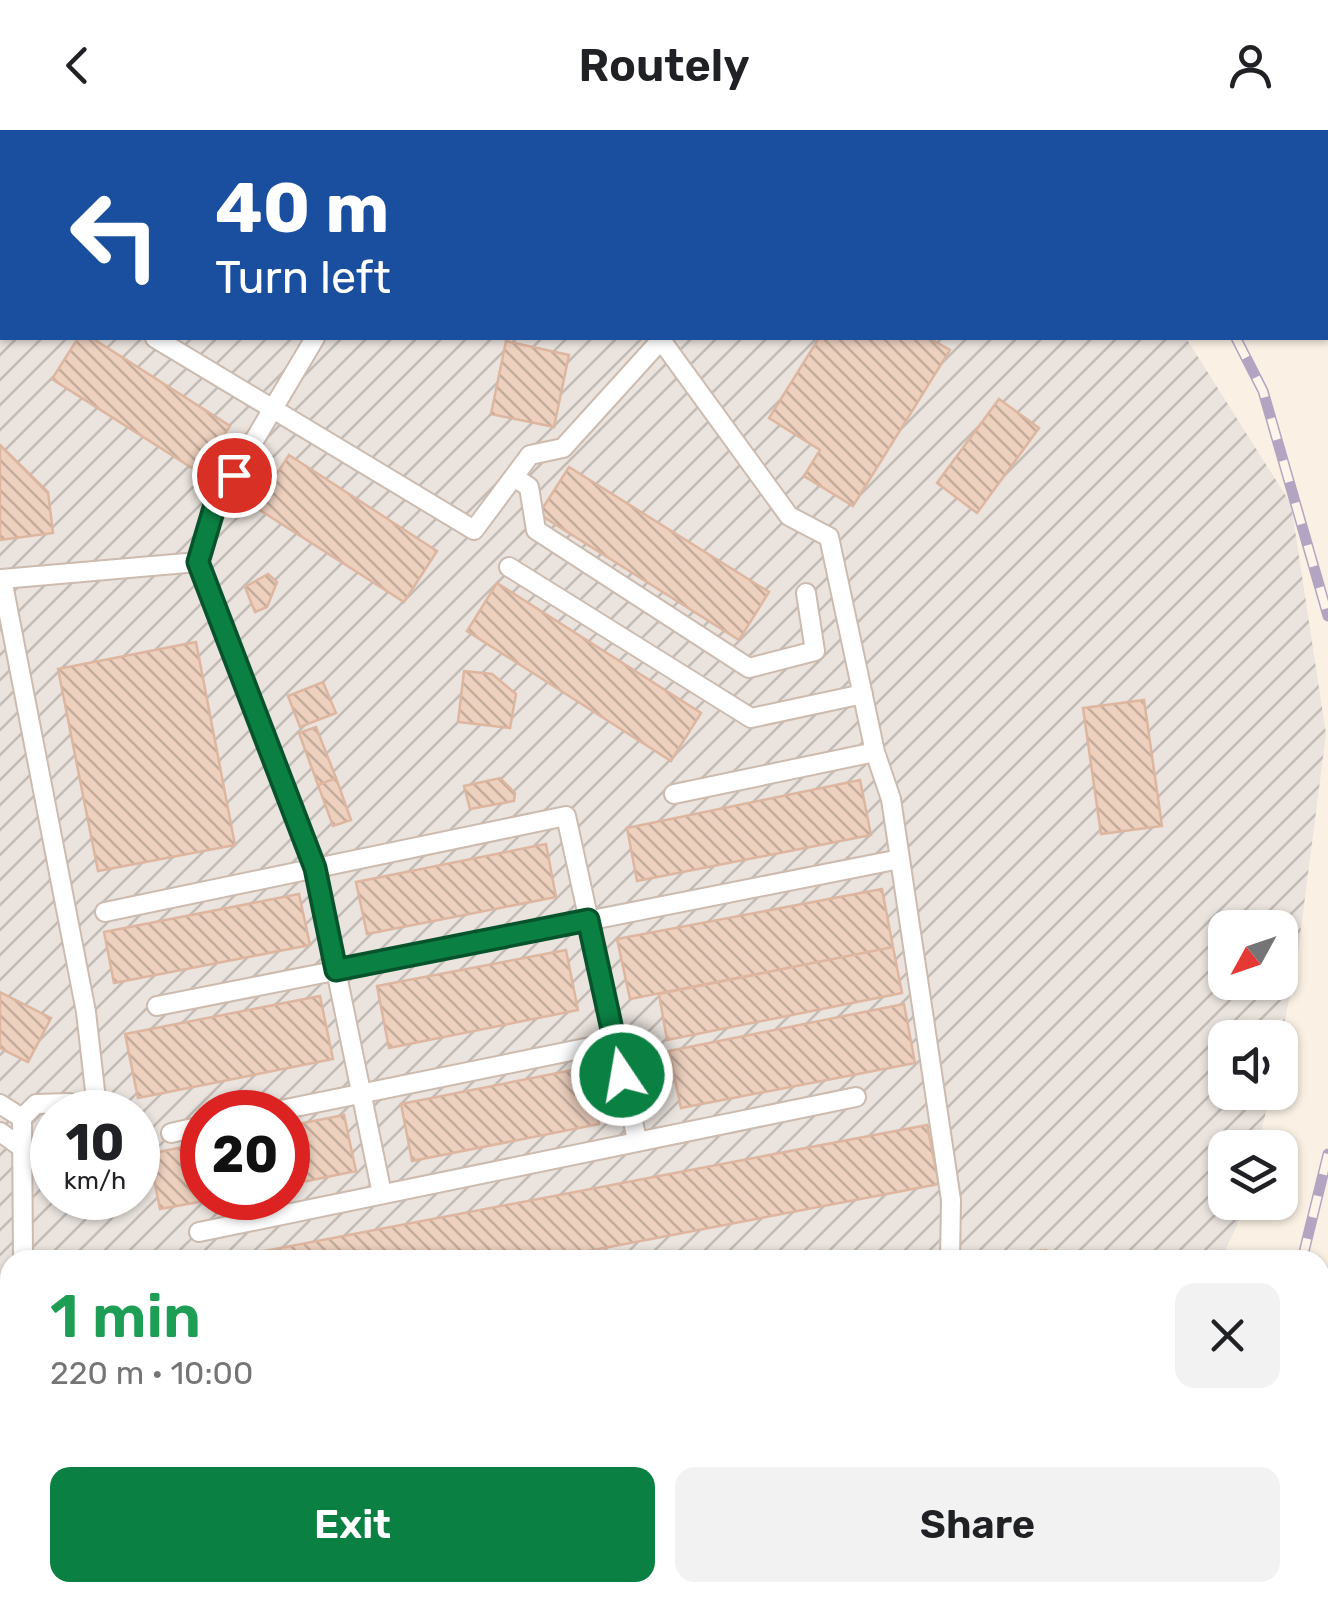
<!DOCTYPE html>
<html lang="en">
<head>
<meta charset="utf-8">
<style>
  body { margin:0; font-family:Rubik,sans-serif; background:#f2f2f2; color:#202124; height:100vh; display:flex; flex-direction:column; font-size:38px; white-space:nowrap }
  * { box-sizing:border-box; margin:0 }
  p { font-size:32px; color:#757577 }
  .icon { flex:none; width:55px; height:55px; fill:none; stroke:currentColor; stroke-width:2; stroke-linecap:round; stroke-linejoin:round }
  .map { position:relative; flex:1; overflow:hidden }
  .drawer { position:absolute; left:0px; top:1120px; width:1330px; height:352px; display:flex; flex-direction:column; background:#fff; border-radius:30px 30px 0 0; box-shadow:0 2px 8px #0004 }
  .drawer>* { flex:none }
  .guide { position:absolute; left:0px; top:0px; width:1330px; height:210px; box-shadow:0 2px 8px #0004; background:#1a4fa0; color:#fff; overflow:hidden }
  .needle { width:65px; rotate:230deg }
  .tools { position:absolute; left:1208px; top:780px; display:grid; gap:20px }
  .tools a { display:grid; place-items:center; width:90px; height:90px; border-radius:20px; background:#fff; box-shadow:0 2px 8px #0004; font-size:50px }
  .speed { position:absolute; left:30px; top:960px; display:flex; gap:20px; font-size:50px; font-weight:700; text-align:center }
  .speed>* { display:grid; place-content:center; width:130px; height:130px; border-radius:50%; background:#fff; box-shadow:0 2px 8px #0004; line-height:1 }
  .speed small { font-size:25px; font-weight:400 }
  .speed .limit { border:15px solid #d22; background:#fff; color:#111 }
  .pin { position:absolute; display:grid; place-items:center; width:85px; height:85px; color:#fff; margin:-42px; border:5px solid #fff; border-radius:50%; box-shadow:0 2px 10px #0007 }
  .me { position:absolute; width:110px; margin:-55px; rotate:348deg; stroke-linejoin:round; filter:drop-shadow(0 0 8px #0008) }
  .turn { display:flex; align-items:center; gap:35px; height:210px; padding:0 50px; font-size:45px }
  .turn .icon { width:130px; height:130px; stroke-width:2.5 }
  .turn b { display:block; font-size:70px; line-height:85px }
  .round { display:grid; place-items:center; flex:none; width:105px; height:105px; border-radius:20px; background:#f2f2f2 }
  .overview { display:flex; align-items:center; justify-content:space-between; height:170px; padding:0 50px }
  h1 { font-size:60px; font-weight:600; line-height:75px; color:#1e9e55 }
  .primary-button { display:flex; gap:20px; margin-top:auto; padding:20px 50px }
  .primary-button a { flex:1; height:115px; border-radius:20px; background:#0b8043; color:#fff; font-size:40px; font-weight:600; line-height:115px; text-align:center }
  .primary-button a+a { background:#f2f2f2; color:#202124 }
  header { display:flex; justify-content:space-between; align-items:center; height:130px; padding:0 50px; background:#fff; font-size:45px; font-weight:600 }
  .map>svg:first-child { display:block }
</style>
</head>
<body>
<header><svg class="icon" aria-label="back" viewBox="0 0 24 24"><path d="M15 5l-7 7 7 7"/></svg>Routely<svg class="icon" aria-label="person" viewBox="0 0 24 24"><circle cx="12" cy="8" r="4"/><path d="M4 21q1-7 8-7t8 7"/></svg></header>
<div class="map">
<svg width="1328" height="1472" viewBox="0 0 1328 1472">
  <defs>
    <pattern id="industrial-furrows" width="10" height="10" patternUnits="userSpaceOnUse" patternTransform="scale(2.5)"><rect width="10" height="10" fill="#eae3de"/><path d="M-1 1l2-2M0 10L10 0M9 11l2-2" fill="none" stroke="#c2bbb6"/></pattern>
    <pattern id="building-back-hatch" width="6" height="6" patternUnits="userSpaceOnUse" patternTransform="scale(2.5)"><rect width="6" height="6" fill="#edd0be"/><path d="M-1 5l2 2M0 0l6 6M5-1l2 2" fill="none" stroke="#c4ac9d"/></pattern>
  </defs>
  <rect width="100%" height="100%" fill="#faf1e4"/>
  <path fill="url(#industrial-furrows)" fill-rule="evenodd" d="M0,0L1049,2H2V208H1186L1291,374L1326,604L1296,837L1280,913V908H1225V962L1270,963L1258,1017L1225,1018V1072L1247,1073L1221,1130H10V1462L1061,1463L1054,1472H0ZM1225,798H1280V852H1225ZM52,982H138V1068H52ZM202,982H288V1068H202Z"/>
  <path fill="url(#building-back-hatch)" stroke="#deb6a0" stroke-width="2.5" d="M0,0H118L122,2H2V54Z
    M233,0H345L349,2H237Z
    M475,0H774L773,2Z
    M78,208H92L230,296L200,343L52,249Z
    M819,208H929L950,220L853,376L804,346L820,320L769,288Z
    M506,211L569,225L554,297L491,284Z
    M999,269L1039,298L977,383L937,353Z
    M0,315L48,362L53,403L0,410Z
    M289,325L437,421L404,472L255,377Z
    M569,337L769,462L739,510L539,384Z
    M268,444L277,452L267,477L255,482L245,457Z
    M497,453L701,583L671,631L467,501Z
    M196,512L235,715L98,741L58,539Z
    M464,541L492,544L516,564L510,598L458,592Z
    M323,552L336,583L300,597L288,566Z
    M1144,570L1162,696L1101,704L1083,578Z
    M316,597L336,648L318,655L299,603Z
    M336,648L351,690L333,696L318,655Z
    M500,648L515,663L514,671L470,679L464,656Z
    M860,650L871,705L637,751L627,698Z
    M546,714L556,767L367,804L356,752Z
    M882,759L893,817L630,869L617,809Z
    M299,764L310,815L114,853L104,802Z
    M893,817L902,863L667,910L659,864Z
    M566,820L578,880L389,918L377,856Z
    M0,862L51,888L28,932L0,918Z
    M320,866L333,929L138,968L125,904Z
    M904,874L915,933L681,978L669,921Z
    M588,937L599,994L412,1031L401,974Z
    M344,985L356,1041L288,1055V996Z
    M927,995L939,1054L541,1130H217Z
    M202,1013V1068H221L160,1079L149,1024Z
    M1046,1120L1047,1130H984V1126Z
    M0,1151L10,1157V1283L0,1276Z
    M10,1409V1462H66L68,1472H0V1411Z
    M301,1462H452L466,1472H315Z"/>
  <g fill="none" stroke-linecap="round" stroke-linejoin="round">
    <g stroke="#ccbbae" stroke-width="22">
      <path id="service" d="M439,0L443,2
        M176,2L177,0
        M892,2L893,0
        M0,113L2,115
        M155,208L474,400L530,325L563,318L661,210L789,386L829,407L875,622L891,669L951,1070L950,1130
        M315,208L214,378L198,432L315,738L382,1064
        M514,347L529,357L536,400L749,538L815,521L806,463
        M509,437L751,588L863,564
        M674,664L875,622
        M105,782L566,686L637,1010
        M157,876L900,729
        M0,974L22,988
        M271,982L615,912
        M0,1002L21,1017
        M171,1003L202,996
        M199,1102L856,967
        M23,1130L22,988L36,974L69,973L97,978L86,882L2,449L198,432
        M493,1462L507,1472
        M837,1472L843,1462"/>
    </g>
    <g stroke="#ccbbae" stroke-width="40">
      <path id="minor" d="M1254,0L1256,2
        M1328,128V129
        M1320,1362L1328,1351
        M1241,1472L1248,1462"/>
    </g>
    <use href="#service" stroke="#fff" stroke-width="18"/>
    <use href="#minor" stroke="#fff" stroke-width="35"/>
    <g stroke="#b3a4c2" stroke-width="11">
      <path id="rail" d="M1121,0L1123,2
        M1236,208L1263,261L1328,486
        M1302,1130L1328,1024
        M1147,1472L1153,1462"/>
    </g>
    <use href="#rail" stroke="#fdf5e9" stroke-width="8" stroke-dasharray="22" stroke-linecap="butt"/>
  </g>
  <g fill="none" stroke-linecap="round" stroke-linejoin="round">
    <g stroke="#07532c" stroke-width="25">
      <path id="route" d="M234,345L214,378L198,432L315,738L336,840L588,790L622,945"/>
    </g>
    <use href="#route" stroke="#0b8043" stroke-width="18"/>
  </g>
</svg>
<div class="tools">
<a><svg class="needle" viewBox="-14 -14 28 28"><path d="M0-13l5 13h-10z" fill="#e53935"/><path d="M0 13l5-13h-10z" fill="#757577"/></svg></a>
<a><svg class="icon" aria-label="sound" viewBox="0 0 24 24"><path d="M4 9h4l5-4v14l-5-4H4zM17 9q2 3 0 6"/></svg></a>
<a><svg class="icon" aria-label="layers" viewBox="0 0 24 24"><path d="M12 4l9 5-9 5-9-5zM3 14l9 5 9-5"/></svg></a>
</div>
<div class="speed"><div>10<small>km/h</small></div><div class="limit">20</div></div>
<div class="pin" style="left:234px;top:345px;background:#d93025"><svg class="icon" aria-label="arrive" viewBox="0 0 24 24"><path d="M6 21V4h12l-3 4 3 4H6"/></svg></div>
<svg class="me" style="left:622px;top:945px" viewBox="-20 -20 40 40"><circle r="17" fill="#0b8043" stroke="#fff" stroke-width="3"/><path d="M0-11L8 9 0 5-8 9z" fill="#fff"/></svg>
<div class="guide">
<div class="turn"><svg class="icon" aria-label="left" viewBox="0 0 24 24"><path d="M17 20v-9H6M10 6l-5 5 5 5"/></svg><div><b>40 m</b>Turn left</div></div>
</div>
<section class="drawer">
<div class="overview"><div><h1>1 min</h1><p>220 m · 10:00</p></div><a class="round"><svg class="icon" aria-label="close" viewBox="0 0 24 24"><path d="M6 6l12 12M18 6L6 18"/></svg></a></div>
<div class="primary-button"><a>Exit</a><a>Share</a></div>
</section>
</div>
</body>
</html>
